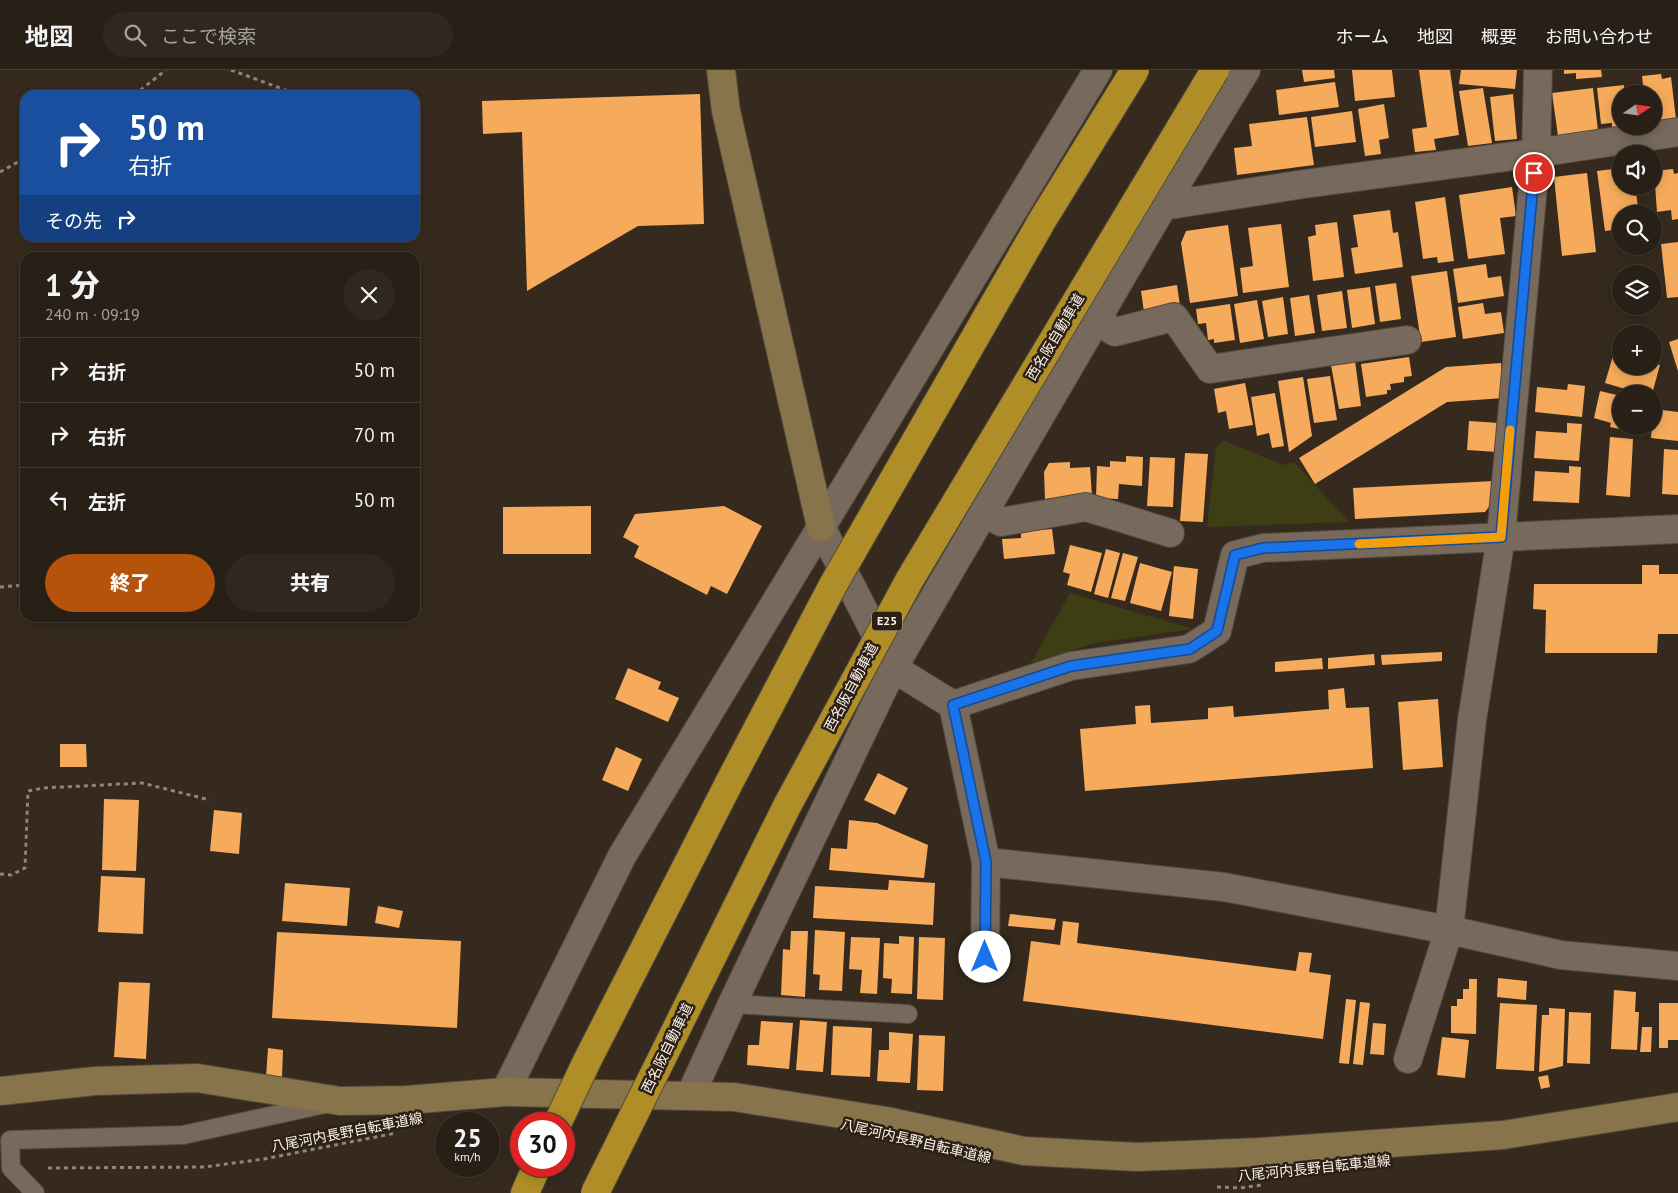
<!DOCTYPE html>
<html lang="ja">
<head>
<meta charset="utf-8">
<style>
  body { margin:0; font-family:"PT Sans","Noto Sans JP",sans-serif; background:#30281f; color:#f1f3f6; height:100vh; display:flex; flex-direction:column; font-size:19px; white-space:nowrap }
  * { box-sizing:border-box; margin:0 }
  p { font-size:16px; color:#a5a3a1 }
  .icon { flex:none; width:28px; height:28px; fill:none; stroke:currentColor; stroke-width:2; stroke-linecap:round; stroke-linejoin:round }
  .map { position:relative; flex:1; overflow:hidden }
  .panel { position:absolute; left:20px; top:182px; width:400px; height:370px; display:flex; flex-direction:column; background:#282016; border-radius:15px; box-shadow:0 2px 12px #0003,0 0 0 1px #443e35 }
  .panel>* { flex:none }
  .hud { position:absolute; left:20px; top:20px; width:400px; height:152px; border-radius:15px; box-shadow:0 2px 12px #0003,0 0 0 1px #443e35; background:#1a4fa0; color:#fff; overflow:hidden }
  .needle { width:32px; rotate:77deg }
  .tools { position:absolute; left:1612px; top:15px; display:grid; gap:10px }
  .tools a { display:grid; place-items:center; width:50px; height:50px; border-radius:50%; background:#282016; box-shadow:0 2px 12px #0003,0 0 0 1px #443e35; font-size:25px }
  .speed { position:absolute; left:435px; top:1042px; display:flex; gap:10px; font-size:25px; font-weight:700; text-align:center }
  .speed>* { display:grid; place-content:center; width:65px; height:65px; border-radius:50%; background:#282016; box-shadow:0 2px 12px #0003,0 0 0 1px #443e35; line-height:1 }
  .speed small { font-size:12px; font-weight:400 }
  .speed .limit { border:8px solid #d22; background:#fff; color:#111 }
  .pin { position:absolute; display:grid; place-items:center; width:42px; height:42px; color:#fff; margin:-21px; border:2px solid #fff; border-radius:50%; box-shadow:0 1px 5px #0007 }
  .me { position:absolute; width:55px; margin:-28px; rotate:0deg; stroke-linejoin:round; filter:drop-shadow(0 0 4px #0008) }
  .turn { display:flex; align-items:center; gap:18px; height:105px; padding:0 25px; font-size:22px }
  .turn .icon { width:65px; height:65px; stroke-width:2.5 }
  .turn b { display:block; font-size:35px; line-height:42px }
  .then { display:flex; align-items:center; height:48px; padding:0 25px; background:#0003; gap:10px; font-size:19px }
  .round { display:grid; place-items:center; flex:none; width:52px; height:52px; border-radius:26px; background:#30281f }
  .overview { display:flex; align-items:center; justify-content:space-between; height:85px; padding:0 25px }
  h1 { font-size:30px; font-weight:800; line-height:38px }
  .action { display:flex; gap:10px; margin-top:auto; padding:10px 25px }
  .action a { flex:1; height:58px; border-radius:30px; background:#b45309; color:#fff; font-size:20px; font-weight:800; line-height:58px; text-align:center }
  .action a+a { background:#30281f; color:#f1f3f6 }
  ul { padding:0; list-style:none }
  li { display:flex; align-items:center; gap:15px; height:65px; padding:0 25px; border-top:1px solid #443e35 }
  li div { flex:1 }
  li b { display:block; font-size:19px }
  li em { font-style:normal }
  header { display:flex; align-items:center; gap:30px; box-sizing:border-box; height:70px; padding:0 25px; background:#282016; border-bottom:1px solid #443e35 }
  header strong { font-size:24px }
  nav { display:flex; gap:28px; margin-inline-start:auto; font-size:18px }
  .search { width:350px; height:45px; background:#30281f; display:flex; align-items:center; gap:12px; box-sizing:border-box; padding:0 18px; border-radius:28px; color:#a5a3a1; font-size:19px }
  .map>svg:first-child { display:block }
</style>
</head>
<body>
<header>
<strong>地図</strong>
<div class="search"><svg class="icon" aria-label="search" viewBox="0 0 24 24"><circle cx="10" cy="10" r="6"/><path d="M15 15l6 6"/></svg>ここで検索</div>
<nav><a>ホーム</a><a>地図</a><a>概要</a><a>お問い合わせ</a></nav>
</header>
<div class="map">
<svg width="1678" height="1123" viewBox="0 0 1678 1123">
  <rect width="100%" height="100%" fill="#362a1e"/>
  <path fill="#3e3e15" d="M1222,370L1283,395L1294,392L1349,452L1207,457L1216,378Z
    M1070,523L1193,559L1095,573L1031,593Z"/>
  <path fill="#f6ab5c" d="M1302,0H1334L1335,8L1304,12Z
    M1352,0H1392L1395,27L1355,31Z
    M1419,0H1450L1459,65L1434,69L1436,80L1415,82L1412,59L1427,57Z
    M1461,0H1517L1515,19L1459,14Z
    M1564,0H1601L1602,7L1576,9V3L1564,4Z
    M1661,4L1662,9L1671,7L1676,49L1654,52V24H1644L1642,6Z
    M1335,12L1339,37L1279,45L1276,20Z
    M1624,15L1625,24H1621V56H1628L1612,60V53L1601,54L1597,18Z
    M1483,18L1492,73L1468,76L1459,21Z
    M1593,18L1598,61L1558,66L1552,23Z
    M700,24L704,154L638,156L527,221L522,62L483,64L482,31Z
    M1513,24L1517,69L1495,71L1490,27Z
    M1384,34L1389,68L1379,70L1381,84L1365,86L1358,39Z
    M1352,41L1356,72L1315,77L1311,47Z
    M1307,47L1314,95L1237,105L1234,78L1252,76L1249,54Z
    M1621,98V116H1635L1639,144H1621V159L1605,161L1597,101Z
    M1673,99L1674,104L1678,103V149L1672,150L1671,140L1657,142L1654,101Z
    M1587,103L1596,182L1562,186L1554,107Z
    M1512,117L1516,146L1500,148L1505,184L1468,189L1459,125Z
    M1445,127L1454,191L1438,193L1437,187L1423,189L1415,132Z
    M1390,140L1393,163L1398,162L1403,197L1355,204L1351,178L1358,177L1353,145Z
    M1337,152L1344,207L1313,211L1308,167L1316,165L1315,155Z
    M1281,154L1289,217L1243,223L1240,198L1253,196L1248,158Z
    M1228,155L1238,226L1190,233L1181,173L1186,161Z
    M1678,172V227L1667,228L1661,174Z
    M1486,194L1488,208L1501,206L1504,226L1458,233L1453,199Z
    M1447,201L1456,267L1421,272L1411,206Z
    M1396,213L1401,249L1380,252L1375,216Z
    M1177,215L1180,236L1144,242L1141,221Z
    M1370,217L1375,254L1352,258L1347,220Z
    M1342,221L1347,258L1322,261L1317,225Z
    M1309,225L1315,263L1295,266L1290,228Z
    M1283,227L1288,264L1268,267L1262,231Z
    M1257,230L1264,269L1240,273L1234,234Z
    M1483,233L1485,244L1501,242L1504,263L1463,269L1458,237Z
    M1230,234L1235,270L1214,273V269L1208,270L1206,253L1198,254L1196,239Z
    M1678,269V301L1669,272Z
    M1614,282L1621,284V296H1654V293L1660,295L1652,324H1642L1605,313Z
    M1409,287L1412,306L1404,307V312L1390,314L1391,320H1387V324L1366,327L1361,294Z
    M1355,291L1361,336L1339,339L1331,295Z
    M1501,293L1504,328L1447,332L1315,414L1299,388L1446,297Z
    M1330,306L1337,350L1314,353L1307,309Z
    M1303,307L1312,366L1289,382L1278,311Z
    M1245,313L1253,355L1229,359L1226,341L1218,343L1214,319Z
    M1568,314L1585,316L1582,347L1535,342L1537,317L1567,320Z
    M1600,321L1621,326V356H1635L1634,362L1610,357L1611,353L1594,348Z
    M1275,323L1284,376L1272,378L1269,363L1257,366L1251,327Z
    M1654,339L1678,342V371L1651,368L1652,356H1654Z
    M1469,351L1499,353L1497,382L1467,380Z
    M1567,353L1582,354L1579,391L1534,388L1536,361L1567,363Z
    M1610,367L1633,369L1630,427L1606,425Z
    M1664,379L1678,380V425L1662,424Z
    M1185,383L1208,384L1203,452L1180,451Z
    M1126,386L1143,387L1142,416L1119,414L1118,429L1096,428L1097,396L1110,397V391L1126,392Z
    M1150,387L1175,388L1173,437L1147,436Z
    M1070,392V398L1090,397L1092,426L1045,429L1044,402L1049,393Z
    M1569,396L1581,397L1579,433L1533,431L1535,401L1569,403Z
    M1495,411L1496,428L1485,442L1355,449L1353,418Z
    M591,436V484H503V437Z
    M724,436L762,456L727,524L711,516L707,525L634,487L639,476L623,467L635,444Z
    M1052,459L1055,484L1004,489L1002,469L1021,468V462Z
    M1070,475L1102,483L1091,522L1067,515L1070,504L1063,502Z
    M1106,479L1120,483L1108,528L1094,524Z
    M1123,483L1138,487L1125,531L1111,528Z
    M1140,493L1172,502L1161,541L1130,533Z
    M1642,495H1659V504H1678V564H1658L1657,583H1545L1546,540L1533,539L1534,514H1642Z
    M1174,496L1198,499L1193,549L1169,546Z
    M1442,582V591L1382,595L1381,585Z
    M1374,584L1375,595L1328,599V588Z
    M1322,588L1323,599L1275,602V592Z
    M628,598L661,612L658,619L679,628L668,652L615,629Z
    M1344,618L1346,638L1369,637L1373,698L1085,721L1080,659L1136,654L1135,636L1150,635L1151,653L1208,649V638L1233,636L1234,647L1329,639L1328,620Z
    M1438,629L1443,697L1403,700L1398,632Z
    M60,674H86L87,697H60Z
    M616,677L642,689L628,721L602,710Z
    M878,703L908,718L895,745L864,730Z
    M104,729L139,730L136,801L102,800Z
    M214,740L242,743L239,784L210,781Z
    M849,750L877,753L928,775L924,808L829,800L831,778L847,779Z
    M101,806L145,808L143,864L98,862Z
    M889,810L935,813L933,855L813,848L815,816L888,820Z
    M285,813L350,818L347,856L282,851Z
    M378,836L403,841L399,858L375,853Z
    M1010,844L1056,849L1054,860L1008,856Z
    M1063,851L1079,853L1077,873L1296,901L1299,882L1312,883L1309,902L1331,905L1323,969L1023,931L1031,871L1060,875Z
    M815,860L845,862L842,921L819,920L820,905L813,904Z
    M791,861H808L805,927L781,925L783,879L790,880Z
    M277,862L461,871L457,958L272,948Z
    M899,866L914,867L912,924L891,923L892,909L883,908L884,873L899,874Z
    M851,867L880,868L877,924L860,923L862,900L849,899Z
    M919,867L945,868L943,930L917,929Z
    M1498,908L1527,911L1526,930L1497,927Z
    M1469,909H1477L1476,964L1451,963V936H1457V929H1463V919H1469Z
    M119,912L150,913L146,989L114,987Z
    M1614,920L1636,922L1635,942H1639L1637,980L1611,979Z
    M1346,929L1356,930L1349,994L1339,993Z
    M1360,932L1370,933L1363,995L1353,994Z
    M1500,933L1537,935L1534,1001L1496,999Z
    M1659,933H1678V970H1668V978H1659Z
    M1549,938L1565,939L1563,996L1539,1002L1542,945H1549Z
    M1569,942L1591,943L1590,994L1567,993Z
    M800,950L827,952L823,1002L796,1000Z
    M761,951L793,953L789,999L747,995L748,975H759Z
    M1373,953L1386,954L1384,985L1370,984Z
    M833,956L872,958L870,1007L831,1005Z
    M1642,957H1652L1651,982H1640Z
    M889,962L913,964L910,1013L877,1011L879,980H889Z
    M919,965L945,966L943,1021L917,1020Z
    M1442,967L1469,970L1465,1008L1437,1005Z
    M268,978L283,980L282,1008L266,1007Z
    M1548,1005L1550,1017L1541,1019L1538,1007Z"/>
  <g fill="none" stroke-linecap="round" stroke-linejoin="round">
    <g stroke="#53483e" stroke-width="20">
      <path id="lane" d="M732,934L908,944
        M35,1123L11,1098L10,1070L183,1065L325,1034"/>
    </g>
    <g stroke="#53483e" stroke-width="30">
      <path id="street" d="M1538,0L1536,83L1501,467L1472,650L1449,860L1561,885L1678,896
        M1163,136L1304,114L1536,83L1678,62
        M1096,250L1115,262L1174,247L1210,299L1407,270
        M984,442L1001,452L1086,437L1170,463
        M821,457L893,598L953,635L1071,596L1189,579L1217,561L1235,485L1263,478L1678,459
        M953,635L986,792L985,887
        M986,792L1224,817L1449,860L1408,989
        M505,1022L622,786L1098,0
        M690,1026L732,934L893,598L1163,136L1246,0"/>
    </g>
    <g stroke="#53483e" stroke-width="30">
      <path id="secondary" d="M721,0L726,41L821,457
        M0,1021L95,1011L197,1008L340,1031L407,1030L505,1022L734,1027L886,1051L1024,1081L1137,1087L1261,1082L1503,1065L1678,1037"/>
    </g>
    <g stroke="#53483e" stroke-width="30">
      <path id="highway" d="M525,1123L537,1096"/>
    </g>
    <path stroke="#90857b" stroke-width="3" stroke-dasharray="4 4" stroke-linecap="butt" d="M231,0L299,25
      M134,25L166,0
      M0,102L25,88
      M0,517L25,515
      M0,804L11,805L25,798L28,721L43,718L142,713L210,730
      M48,1098L204,1097L264,1089L396,1063
      M1217,1117L1240,1118L1263,1115"/>
    <use href="#lane" stroke="#77695b" stroke-width="18"/>
    <use href="#street" stroke="#77695b" stroke-width="28"/>
    <use href="#secondary" stroke="#88744b" stroke-width="28"/>
    <use href="#highway" stroke="#af8e27" stroke-width="28"/>
    <g stroke="#53483e" stroke-width="30" stroke-linecap="butt">
      <path id="highway-bridge" d="M557,1054L587,991L730,711L833,515L1043,149L1135,0
        M595,1123L787,736L910,509L1215,0"/>
    </g>
    <use href="#highway-bridge" stroke="#af8e27" stroke-width="28"/>
  </g>
  <g fill="none" stroke-linecap="round" stroke-linejoin="round">
    <g stroke="#114b97" stroke-width="12">
      <path id="route" d="M985,887L986,792L953,635L1071,596L1190,579L1217,561L1235,485L1263,478L1501,467L1534,103"/>
    </g>
    <use href="#route" stroke="#1a73e8" stroke-width="9"/>
    <path stroke="#f59e0b" stroke-width="9" d="M1359,474L1501,467L1510,360"/>
  </g>
  <g text-anchor="middle" stroke-width="5" stroke-linejoin="round" paint-order="stroke">
    <rect fill="#2c2015" stroke="#beb4ab" stroke-width="1" x="872" y="541.5" width="30" height="19" rx="4"/>
    <g font-size="12" font-weight="bold" fill="#fcf3eb">
      <text x="887" y="555">E25</text>
    </g>
    <g font-size="14" fill="#fcf3eb" stroke="#2c2015">
      <text transform="translate(1055 267) rotate(-59)" y="5">西名阪自動車道</text>
      <text transform="translate(851 617) rotate(-62)" y="5">西名阪自動車道</text>
      <text transform="translate(667 978) rotate(-64)" y="5">西名阪自動車道</text>
      <text transform="translate(347 1062) rotate(-11)" y="5">八尾河内長野自転車道線</text>
      <text transform="translate(916 1071) rotate(13)" y="5">八尾河内長野自転車道線</text>
      <text transform="translate(1314 1098) rotate(-6)" y="5">八尾河内長野自転車道線</text>
    </g>
  </g>
</svg>
<div class="tools">
<a><svg class="needle" viewBox="-14 -14 28 28"><path d="M0-13l5 13h-10z" fill="#e53935"/><path d="M0 13l5-13h-10z" fill="#a5a3a1"/></svg></a>
<a><svg class="icon" aria-label="sound" viewBox="0 0 24 24"><path d="M4 9h4l5-4v14l-5-4H4zM17 9q2 3 0 6"/></svg></a>
<a><svg class="icon" aria-label="search" viewBox="0 0 24 24"><circle cx="10" cy="10" r="6"/><path d="M15 15l6 6"/></svg></a>
<a><svg class="icon" aria-label="layers" viewBox="0 0 24 24"><path d="M12 4l9 5-9 5-9-5zM3 14l9 5 9-5"/></svg></a>
<a>+</a>
<a>−</a>
</div>
<div class="speed"><div>25<small>km/h</small></div><div class="limit">30</div></div>
<div class="pin" style="left:1534px;top:103px;background:#d93025"><svg class="icon" aria-label="arrive" viewBox="0 0 24 24"><path d="M6 21V4h12l-3 4 3 4H6"/></svg></div>
<svg class="me" style="left:985px;top:887px" viewBox="-20 -20 40 40"><circle r="19" fill="#fff"/><path d="M0-13L10 11 0 6-10 11z" fill="#1a73e8"/></svg>
<div class="hud">
<div class="turn"><svg class="icon" aria-label="right" viewBox="0 0 24 24"><path d="M7 20v-9h11M14 6l5 5-5 5"/></svg><div><b>50 m</b>右折</div></div>
<div class="then">その先<svg class="icon" aria-label="right" viewBox="0 0 24 24"><path d="M7 20v-9h11M14 6l5 5-5 5"/></svg></div>
</div>
<section class="panel">
<div class="overview"><div><h1>1 分</h1><p>240 m · 09:19</p></div><a class="round"><svg class="icon" aria-label="close" viewBox="0 0 24 24"><path d="M6 6l12 12M18 6L6 18"/></svg></a></div>
<ul>
<li><svg class="icon" aria-label="right" viewBox="0 0 24 24"><path d="M7 20v-9h11M14 6l5 5-5 5"/></svg><div><b>右折</b></div><em>50 m</em></li>
<li><svg class="icon" aria-label="right" viewBox="0 0 24 24"><path d="M7 20v-9h11M14 6l5 5-5 5"/></svg><div><b>右折</b></div><em>70 m</em></li>
<li><svg class="icon" aria-label="left" viewBox="0 0 24 24"><path d="M17 20v-9H6M10 6l-5 5 5 5"/></svg><div><b>左折</b></div><em>50 m</em></li>
</ul>
<div class="action"><a>終了</a><a>共有</a></div>
</section>
</div>
</body>
</html>
